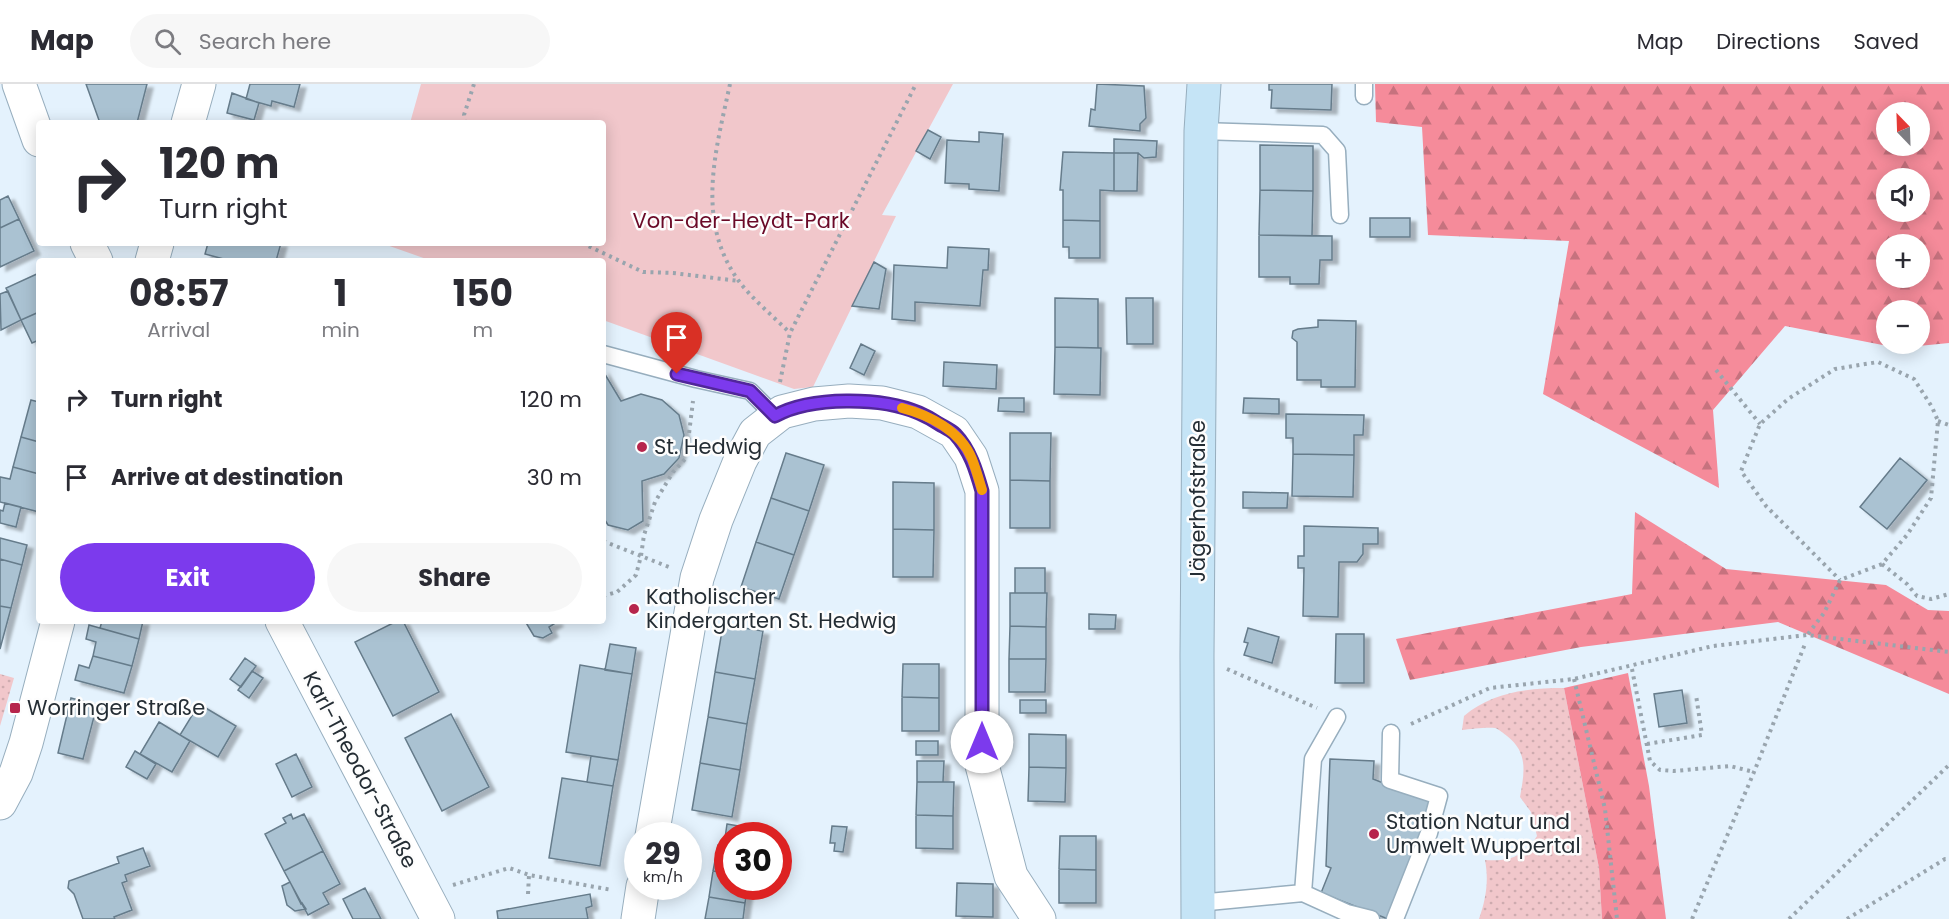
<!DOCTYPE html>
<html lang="en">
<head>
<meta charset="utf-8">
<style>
  body { margin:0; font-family:Poppins,sans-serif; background:#f7f7f7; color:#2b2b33; height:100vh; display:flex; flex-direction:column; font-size:22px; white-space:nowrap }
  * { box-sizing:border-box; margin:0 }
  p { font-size:20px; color:#7c7c81 }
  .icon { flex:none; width:33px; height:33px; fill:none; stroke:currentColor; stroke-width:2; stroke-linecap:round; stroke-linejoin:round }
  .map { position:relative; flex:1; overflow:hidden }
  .sheet { position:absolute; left:36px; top:174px; width:570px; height:366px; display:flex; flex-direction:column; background:#fff; border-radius:6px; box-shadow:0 3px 15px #0003 }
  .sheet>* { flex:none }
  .guide { position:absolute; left:36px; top:36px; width:570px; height:126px; border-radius:6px; box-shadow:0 3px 15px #0003; background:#fff; color:#2b2b33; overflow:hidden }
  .needle { width:39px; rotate:337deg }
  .tools { position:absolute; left:1876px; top:18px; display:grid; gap:12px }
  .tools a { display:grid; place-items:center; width:54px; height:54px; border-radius:50%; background:#fff; box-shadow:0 3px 15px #0003; font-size:30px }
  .speed { position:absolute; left:624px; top:738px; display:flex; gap:12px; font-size:30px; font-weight:700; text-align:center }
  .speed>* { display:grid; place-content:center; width:78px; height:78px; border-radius:50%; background:#fff; box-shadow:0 3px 15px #0003; line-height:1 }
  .speed small { font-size:15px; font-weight:400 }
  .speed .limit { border:9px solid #d22; background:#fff; color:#111 }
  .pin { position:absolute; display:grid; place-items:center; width:51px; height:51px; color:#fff; margin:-62px -26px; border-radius:50% 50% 50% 0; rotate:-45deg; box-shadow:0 0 6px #0007 }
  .pin .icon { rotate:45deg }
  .me { position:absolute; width:66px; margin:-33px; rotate:0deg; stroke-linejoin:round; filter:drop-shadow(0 0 4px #0008) }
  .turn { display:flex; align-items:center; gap:21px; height:126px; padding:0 24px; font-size:27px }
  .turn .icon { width:78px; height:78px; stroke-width:2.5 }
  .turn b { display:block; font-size:42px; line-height:51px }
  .eta { display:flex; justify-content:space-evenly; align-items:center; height:102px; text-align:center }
  .eta b { font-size:36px; font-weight:700; line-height:42px }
  .cta { display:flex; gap:12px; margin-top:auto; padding:12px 24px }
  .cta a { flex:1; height:69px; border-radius:36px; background:#7c3aed; color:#fff; font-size:24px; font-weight:700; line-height:69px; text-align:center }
  .cta a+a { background:#f7f7f7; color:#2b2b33 }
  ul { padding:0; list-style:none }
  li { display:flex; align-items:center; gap:18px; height:78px; padding:0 24px }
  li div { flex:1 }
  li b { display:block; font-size:22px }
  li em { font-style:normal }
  header { display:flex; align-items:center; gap:36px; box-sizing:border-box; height:84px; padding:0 30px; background:#fff; border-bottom:2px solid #e1e1e2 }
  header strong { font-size:28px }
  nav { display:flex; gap:33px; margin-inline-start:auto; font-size:21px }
  .search { width:420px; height:54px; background:#f7f7f7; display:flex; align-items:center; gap:15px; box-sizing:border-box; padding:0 21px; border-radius:33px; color:#7c7c81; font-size:22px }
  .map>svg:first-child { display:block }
</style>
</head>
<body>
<header>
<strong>Map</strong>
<div class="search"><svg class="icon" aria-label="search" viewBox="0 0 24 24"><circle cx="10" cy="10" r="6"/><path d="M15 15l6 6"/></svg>Search here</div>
<nav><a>Map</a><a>Directions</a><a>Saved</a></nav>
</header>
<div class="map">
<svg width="1949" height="835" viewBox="0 0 1949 835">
  <defs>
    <pattern id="grass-dots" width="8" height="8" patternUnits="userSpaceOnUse" patternTransform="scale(1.5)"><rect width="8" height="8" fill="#f1c7cb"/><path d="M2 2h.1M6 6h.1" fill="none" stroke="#ceabaf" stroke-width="1.8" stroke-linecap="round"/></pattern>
    <pattern id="forest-firs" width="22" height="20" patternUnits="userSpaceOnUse" patternTransform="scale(1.5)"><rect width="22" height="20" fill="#f58b9a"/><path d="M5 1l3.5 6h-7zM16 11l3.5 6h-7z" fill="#c6727e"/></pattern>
    <filter id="shadow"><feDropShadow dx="6" dy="4" stdDeviation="1.5" flood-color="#0004"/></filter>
  </defs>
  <rect width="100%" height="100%" fill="#e4f2fd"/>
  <path fill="url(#grass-dots)" d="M0,590L14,594L0,642Z
    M1564,604L1599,784L1602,835H1479C1486,815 1489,797 1485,776C1508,778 1525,772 1537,752L1531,728L1520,713C1524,690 1529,669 1507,652C1504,650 1499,645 1495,644C1487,643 1470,645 1462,646L1464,632C1492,608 1528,604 1564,604Z"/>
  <path fill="url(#forest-firs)" fill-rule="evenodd" d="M1375,0H1949V259L1898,264L1785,242L1713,326L1719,404L1543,310L1569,157L1428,151L1422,43L1376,38ZM1887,28H1920V62H1887ZM1887,94H1920V128H1887ZM1887,160H1920V194H1887ZM1887,226H1920V260H1887Z
    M1635,428L1726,485L1886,501L1928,526L1949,527V610L1778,538L1581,563L1410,596L1396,555L1632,510Z
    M1628,589L1649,702L1666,835H1602L1599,784L1564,604Z"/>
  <path fill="#f1c7cb" d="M421,0H953L882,131L896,132L813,303L794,305L603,236V177H432L381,159H603V39H410Z"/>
  <path fill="#aac2d2" stroke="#667c8b" stroke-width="1.5" filter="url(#shadow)" d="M86,0H147L137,39H100Z
    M250,0H300L294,23L272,17L271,22L246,15Z
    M1097,0L1144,2L1146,34L1140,40V47L1089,42L1091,25L1095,26Z
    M1269,0H1332L1331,26L1271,24L1272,6H1269Z
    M232,9L259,19L254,36L227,29Z
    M928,46L941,53L930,75L916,67Z
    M979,48L1003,50L999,107L969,105V100L945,99L947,56L979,58Z
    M1114,55L1157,57L1156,73L1144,74L1138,69H1114Z
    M1260,61L1313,62V107L1260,106Z
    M1063,68L1114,69V107L1100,106V137L1063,136V106H1060Z
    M1114,69H1138L1137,107H1114Z
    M1260,106L1313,107L1312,152L1259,151Z
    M8,112L19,135L0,144V116Z
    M1370,134H1410V153H1370Z
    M19,135L34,167L0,183V144Z
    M1063,136L1100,137V174H1069V163H1063Z
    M1259,151L1332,152V176H1320L1319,200H1290V193H1259Z
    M208,159H281L276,177H231L205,170Z
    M948,163L989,165L988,186H983L980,222L915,218V237L892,235L894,181L947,184Z
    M874,178L886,185L879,225L852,222Z
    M39,189V228L21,236L6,204Z
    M8,207L21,236L1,246L0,210Z
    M1055,214L1098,215V264L1055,263Z
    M1126,214H1153V260H1127Z
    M39,228V256L32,259L21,236Z
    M1318,236L1356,237L1355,303H1321V296H1297V258L1292,254L1293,247L1298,245L1318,243Z
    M861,260L875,267L864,291L850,284Z
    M1055,263L1101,264L1100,311L1054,310Z
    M944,278L997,281L996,305L943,302Z
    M603,287L621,317L641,310L662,316L679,331L684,351L679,374L664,390L642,397L643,437L628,446L608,441L603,433Z
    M999,314H1024V328L998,327Z
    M1244,314L1279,315V330L1243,329Z
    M31,316L39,318V358L21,353Z
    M1286,330L1364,331L1363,351H1354V371L1293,370V354H1286Z
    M1010,349H1051L1050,397L1010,396Z
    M21,353L39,358V390L13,383Z
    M786,369L824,381L809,427L771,414Z
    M1293,370L1354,371L1353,413L1292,412Z
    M1900,374L1927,396L1887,445L1860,423Z
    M13,383L39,390V428L0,418V393L10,395Z
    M1010,396L1050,397V444H1010Z
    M893,398L934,399V446L893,445Z
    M1243,408L1288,409L1287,424H1243Z
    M771,414L809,427L794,471L756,458Z
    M5,419L21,423L16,443L0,439V426L3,427Z
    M1304,442L1378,444V460H1363V470L1357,478H1339L1338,533L1303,532L1304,484H1298V472H1304Z
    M893,445L934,446L933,493H893Z
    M0,454L27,461L22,481L0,475Z
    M756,458L794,471L779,515L741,503Z
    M0,475L22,481L11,524L0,522Z
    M1015,484H1045V509H1015Z
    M1010,509H1047L1046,543L1010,542Z
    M0,522L11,524L0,565Z
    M1089,530L1116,531L1115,545H1089Z
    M102,537H143L139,555L100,544Z
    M397,537H403L439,608L393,632L355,558Z
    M525,537H556L557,538L549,543L552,549L543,554L534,552Z
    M89,541L139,555L132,582L93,572L96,558L86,555Z
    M723,541L763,547L755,595L715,588Z
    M1010,542L1046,543V575H1009Z
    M1248,544L1279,553L1272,579L1244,571L1248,559L1244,558Z
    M1336,550H1364V599H1335Z
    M610,560L636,564L632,590L605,586Z
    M93,572L132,582L124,609L75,596L79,581L89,584Z
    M245,574L256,582L241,603L230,595Z
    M1009,575H1046L1045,608H1009Z
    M903,580H939V614L902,613Z
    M580,581L632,590L618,676L566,668Z
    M252,587L263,594L249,614L238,606Z
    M715,588L755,595L747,640L708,633Z
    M1682,606L1687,639L1659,643L1654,610Z
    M902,613L939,614V647H902Z
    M71,614L97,621L83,675L58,669Z
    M1020,616H1046V629H1020Z
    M199,620L236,642L218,673L180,651Z
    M451,630L489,703L442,727L405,654Z
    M708,633L747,640L740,686L700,679Z
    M159,638L190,657L172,688L140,670Z
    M1029,650L1066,651V684L1029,683Z
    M916,657H938V671H916Z
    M135,667L156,680L147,695L126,683Z
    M296,670L312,703L292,713L276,680Z
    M591,672L618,676L613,702L587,698Z
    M1330,675L1374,677L1373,695L1432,718L1388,835L1321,809L1331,784L1326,782Z
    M917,677H944L943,698H917Z
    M700,679L740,686L732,733L692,726Z
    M1029,683L1066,684L1065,718L1028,717Z
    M562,694L613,702L600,782L549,774Z
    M917,698H954L953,732L916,731Z
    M291,730L293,735L304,730L323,767L284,787L265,750L286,739L283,734Z
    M916,731L953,732V765L916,764Z
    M727,740L751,744L750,752H728V762L724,761Z
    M832,742L847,743L843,768L834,767L835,759H830Z
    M1060,752H1096V786L1059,785Z
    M718,761L728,762V789L713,787Z
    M143,764L150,782L125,791L127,797L122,799L132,826L114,833L115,835H83L74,810L68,804L69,797L119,779L117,773Z
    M323,767L340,800L323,809L329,820L308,831L284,787Z
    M1059,785L1096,786V819H1059Z
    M713,787L728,789V802H748L745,819L709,813Z
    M290,798L301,820L302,819L306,825L295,827L287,821L282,802Z
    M957,799L993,800V833L956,832Z
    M365,804L381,835H353L343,815Z
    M590,810L592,822L586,824L588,835H498L497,827Z
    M709,813L745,819L743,835H705Z"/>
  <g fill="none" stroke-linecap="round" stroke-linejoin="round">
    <g stroke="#97aebe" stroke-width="19">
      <path id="lane" d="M1364,0V12
        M1201,47L1323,51L1337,67L1340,131
        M603,270L696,295L750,307L775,332
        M1391,649L1390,696L1439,712L1429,749L1395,835
        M1303,809L1347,829L1371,835
        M1198,819L1303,809L1313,675L1337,633"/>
    </g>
    <g stroke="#97aebe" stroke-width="35">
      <path id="street" d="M19,0L39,56
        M188,39L199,0
        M87,159L96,177
        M152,177L157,159
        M282,537L438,835
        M0,719L16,689L26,659L58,537
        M652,752L697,494L716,436L740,377L755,349L782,328L814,320L849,317L882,319L918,328L954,348L971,373L982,407V681L1011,792L1039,835
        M638,835L643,802"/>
    </g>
    <g stroke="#97aebe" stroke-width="35">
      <path id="secondary" d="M1198,835L1197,571L1201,47L1204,0"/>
    </g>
    <path stroke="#99a5ae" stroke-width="4" stroke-dasharray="3 4.5" stroke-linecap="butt" d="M730,0C716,66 695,135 738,196C752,215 773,232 790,249
      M465,39L464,31L474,0
      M582,159L643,188L673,189L739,197
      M1716,286L1760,340
      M780,298L790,249L916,0
      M1938,337L1949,341
      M603,457L669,483
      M1882,480L1907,500L1917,512L1931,515L1949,510
      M603,512L617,508L636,491L641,472L644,451L655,418L673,388L686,374L693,317
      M1808,550L1824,529L1840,496L1882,480L1907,451L1931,414L1938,337L1932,323L1914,295L1878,278L1835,285L1788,315L1760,340L1741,387L1766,422L1840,496
      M1227,585L1317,624
      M1632,585L1650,677L1660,686L1674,687L1730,682L1754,688
      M1574,595L1605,725L1617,835
      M1411,640L1490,604L1574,595L1713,562L1807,551L1949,568
      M1647,660L1702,651L1696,611
      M453,801L509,784L529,791L612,806
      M528,810L529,791
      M1692,835L1754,688L1805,560
      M1789,835L1949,681
      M1847,835L1945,775H1949"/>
    <use href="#lane" stroke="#fff" stroke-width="16"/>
    <use href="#street" stroke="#fff" stroke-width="33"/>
    <use href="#secondary" stroke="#c5e4f6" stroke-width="33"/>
  </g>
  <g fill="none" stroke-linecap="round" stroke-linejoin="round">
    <g stroke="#51269a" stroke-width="15">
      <path id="route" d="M677,290L750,307L775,332C811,312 882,313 919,329C926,332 933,336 939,340C944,343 951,346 955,350C970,366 976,386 982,407V658"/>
    </g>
    <use href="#route" stroke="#7c3aed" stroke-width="10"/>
    <path stroke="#f59e0b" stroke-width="10" d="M902,324C929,331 961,347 972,375C976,385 979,396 982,406"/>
  </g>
  <g fill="#b6254c" stroke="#fdfdfd" stroke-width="2">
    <circle cx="642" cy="363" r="6"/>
    <circle cx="634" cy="525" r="6"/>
    <rect x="9" y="618" width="12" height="12" rx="3"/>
    <circle cx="1374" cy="750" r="6"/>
  </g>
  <g text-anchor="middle" stroke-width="5" stroke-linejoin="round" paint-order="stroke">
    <g font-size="21" fill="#6a0927" stroke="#fdfdfd">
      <text x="741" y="144">Von-der-Heydt-Park</text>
    </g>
    <g font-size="21" fill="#242d34" stroke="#fdfdfd" text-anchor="start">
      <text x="654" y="370">St. Hedwig</text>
      <text x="646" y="520">Katholischer<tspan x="646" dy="24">Kindergarten St. Hedwig</tspan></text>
      <text x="27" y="631">Worringer Straße</text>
      <text x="1386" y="745">Station Natur und<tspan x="1386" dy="24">Umwelt Wuppertal</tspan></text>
    </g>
    <g font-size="21" fill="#242d34" stroke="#fdfdfd">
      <text transform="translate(1198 417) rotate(-90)" y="7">Jägerhofstraße</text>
      <text transform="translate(360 686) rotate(62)" y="7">Karl-Theodor-Straße</text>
    </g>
  </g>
</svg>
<div class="tools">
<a><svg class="needle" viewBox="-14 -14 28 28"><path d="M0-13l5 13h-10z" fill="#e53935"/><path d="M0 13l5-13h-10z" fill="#7c7c81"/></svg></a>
<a><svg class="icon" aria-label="sound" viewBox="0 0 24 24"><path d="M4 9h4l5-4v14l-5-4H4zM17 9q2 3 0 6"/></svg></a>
<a>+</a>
<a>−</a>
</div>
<div class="speed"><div>29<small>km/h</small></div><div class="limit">30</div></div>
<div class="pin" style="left:677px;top:290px;background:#d93025"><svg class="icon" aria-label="arrive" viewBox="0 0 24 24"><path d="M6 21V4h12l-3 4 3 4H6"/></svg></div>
<svg class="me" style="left:982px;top:658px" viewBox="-20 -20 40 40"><circle r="19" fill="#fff"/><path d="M0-13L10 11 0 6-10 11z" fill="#7c3aed"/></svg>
<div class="guide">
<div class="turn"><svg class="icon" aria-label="right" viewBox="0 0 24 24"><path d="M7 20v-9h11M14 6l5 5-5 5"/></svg><div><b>120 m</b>Turn right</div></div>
</div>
<section class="sheet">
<div class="eta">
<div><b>08:57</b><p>Arrival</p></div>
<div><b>1</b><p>min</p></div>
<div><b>150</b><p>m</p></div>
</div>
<ul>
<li><svg class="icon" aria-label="right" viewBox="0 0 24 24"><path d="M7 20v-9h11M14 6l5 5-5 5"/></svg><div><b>Turn right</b></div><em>120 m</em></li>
<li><svg class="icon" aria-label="arrive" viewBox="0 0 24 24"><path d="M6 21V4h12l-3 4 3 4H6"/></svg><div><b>Arrive at destination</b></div><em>30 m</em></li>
</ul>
<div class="cta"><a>Exit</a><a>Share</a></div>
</section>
</div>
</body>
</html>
